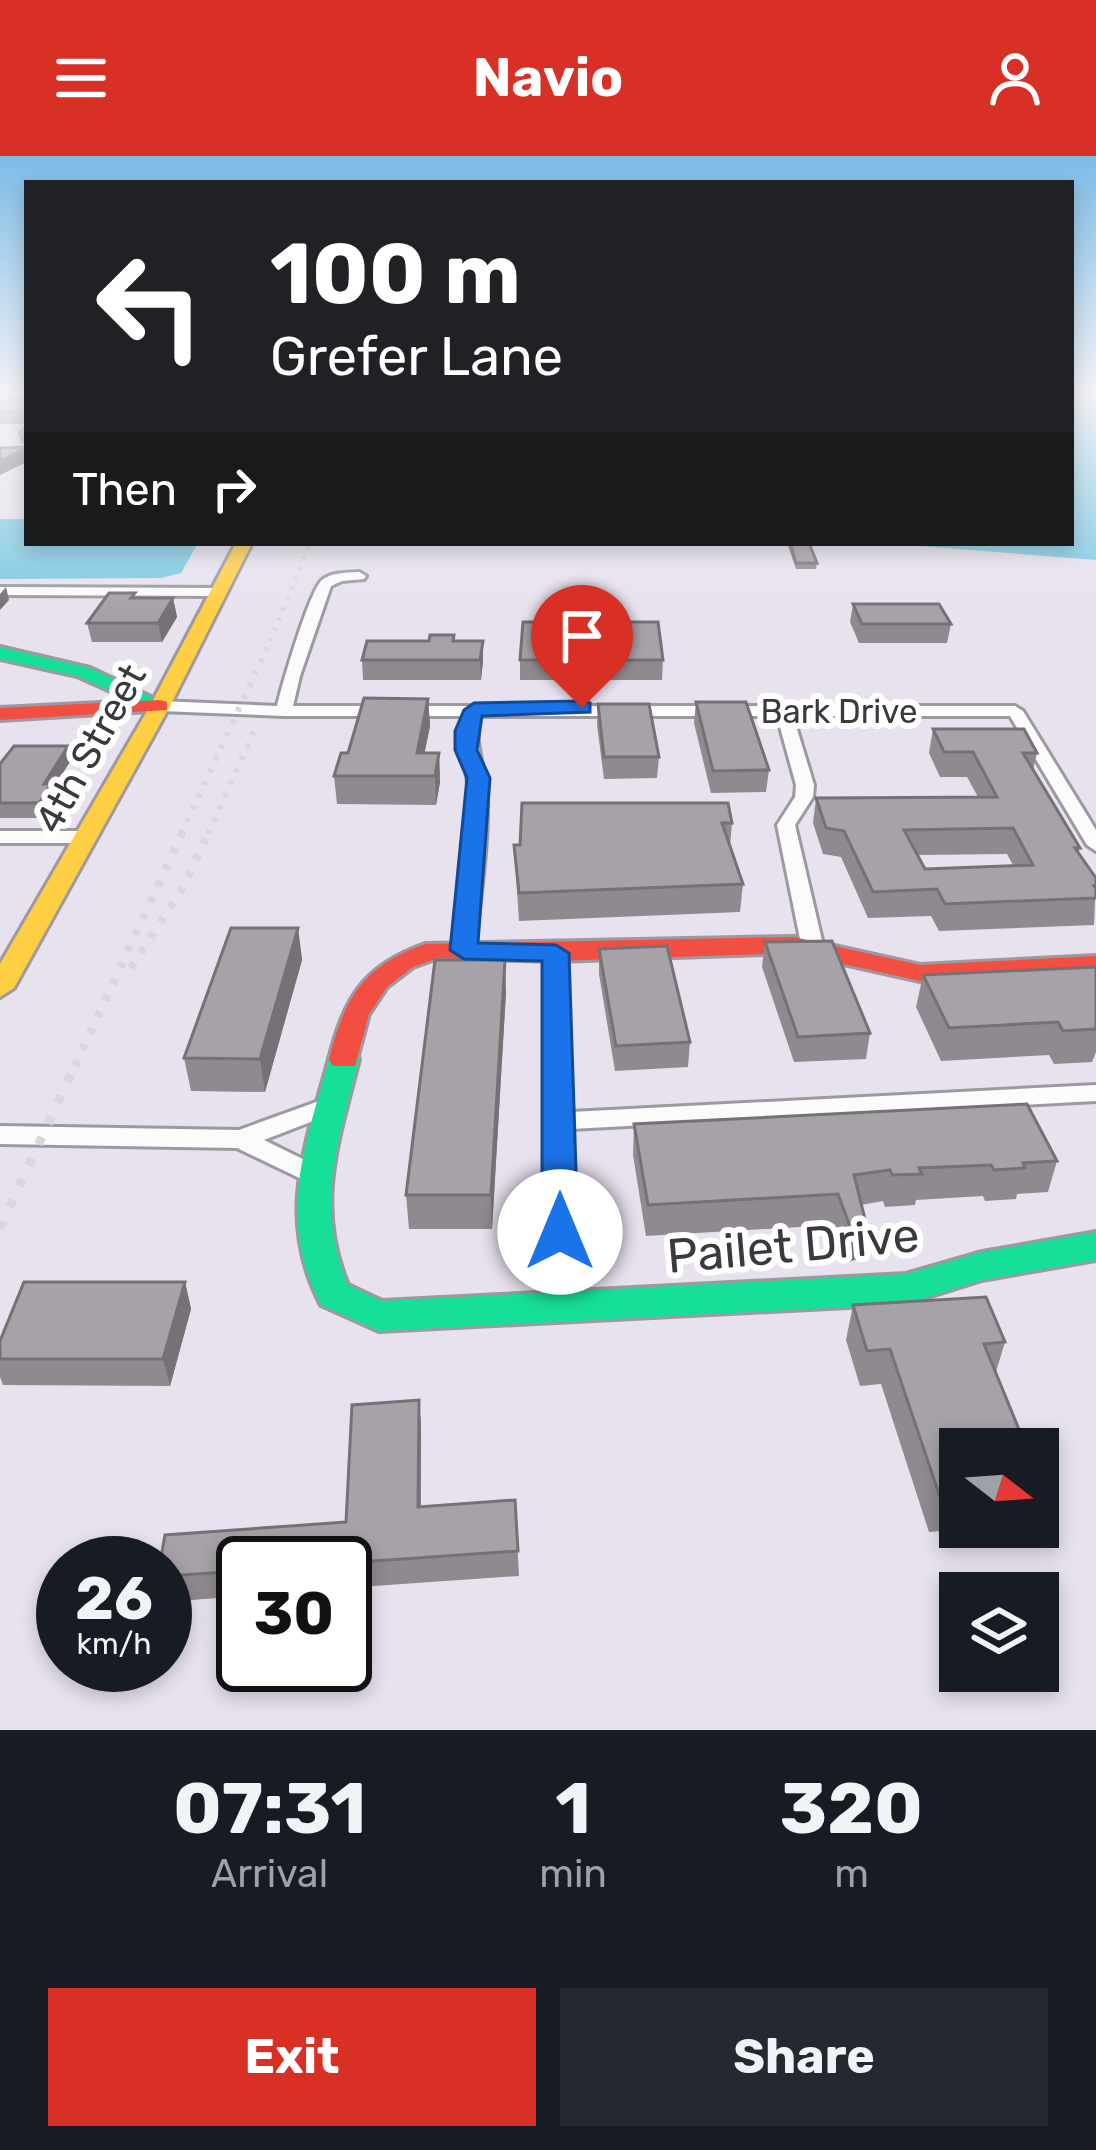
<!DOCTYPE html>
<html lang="en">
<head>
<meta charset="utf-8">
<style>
  body { margin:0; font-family:Rubik,sans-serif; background:#242831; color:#f1f3f6; height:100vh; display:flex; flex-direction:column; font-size:45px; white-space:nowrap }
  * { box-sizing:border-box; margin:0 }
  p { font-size:39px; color:#9ea1a6 }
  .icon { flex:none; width:66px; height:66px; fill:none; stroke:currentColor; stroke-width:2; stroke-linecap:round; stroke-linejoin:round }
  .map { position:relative; height:1574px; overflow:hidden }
  .side { display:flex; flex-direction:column; background:#171b24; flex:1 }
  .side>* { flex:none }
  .banner { position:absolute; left:24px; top:24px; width:1050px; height:366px; border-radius:0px; box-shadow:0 6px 18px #0003; background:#202124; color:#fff; overflow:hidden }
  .needle { width:78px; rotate:107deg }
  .buttons { position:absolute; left:939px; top:1272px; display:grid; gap:24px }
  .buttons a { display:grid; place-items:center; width:120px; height:120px; border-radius:0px; background:#171b24; box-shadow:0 6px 18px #0003; font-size:60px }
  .speed { position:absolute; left:36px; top:1380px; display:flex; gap:24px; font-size:60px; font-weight:700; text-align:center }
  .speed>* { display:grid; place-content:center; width:156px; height:156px; border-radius:50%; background:#171b24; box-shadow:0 6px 18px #0003; line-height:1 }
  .speed small { font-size:30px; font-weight:400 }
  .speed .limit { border:6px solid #111; border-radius:18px; background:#fff; color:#111 }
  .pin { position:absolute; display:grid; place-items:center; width:102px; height:102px; color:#fff; margin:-123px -51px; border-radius:50% 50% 50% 0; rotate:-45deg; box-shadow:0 0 12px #0007 }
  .pin .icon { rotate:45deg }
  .me { position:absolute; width:132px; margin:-66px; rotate:0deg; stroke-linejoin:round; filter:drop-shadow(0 0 9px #0008) }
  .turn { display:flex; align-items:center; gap:42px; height:252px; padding:0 48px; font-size:54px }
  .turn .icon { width:156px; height:156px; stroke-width:2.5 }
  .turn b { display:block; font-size:84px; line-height:102px }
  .then { display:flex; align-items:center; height:114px; padding:0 48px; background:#0003; gap:24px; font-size:45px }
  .eta { display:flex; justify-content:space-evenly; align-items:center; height:204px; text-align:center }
  .eta b { font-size:72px; font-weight:700; line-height:84px }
  .primary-button { display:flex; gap:24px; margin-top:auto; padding:24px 48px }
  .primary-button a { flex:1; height:138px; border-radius:0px; background:#d93025; color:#fff; font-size:48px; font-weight:700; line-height:138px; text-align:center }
  .primary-button a+a { background:#242831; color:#f1f3f6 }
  header { display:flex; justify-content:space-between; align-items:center; height:156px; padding:0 48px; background:#d93025; color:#fff; font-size:54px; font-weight:700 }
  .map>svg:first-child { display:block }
</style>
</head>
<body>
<header><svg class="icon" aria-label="menu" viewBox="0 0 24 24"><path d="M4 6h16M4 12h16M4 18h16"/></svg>Navio<svg class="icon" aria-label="person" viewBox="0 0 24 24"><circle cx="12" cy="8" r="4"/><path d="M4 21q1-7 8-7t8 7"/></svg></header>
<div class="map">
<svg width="1096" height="1574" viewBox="0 0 1096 1574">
  <rect width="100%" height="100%" fill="#e7e2ee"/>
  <path fill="#7ac9e2" d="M1071,235H1096V404L882,387H1071Z
    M0,363H27V387H198L181,417L161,422L0,423Z"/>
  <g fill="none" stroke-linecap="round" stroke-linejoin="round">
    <g stroke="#9c99a1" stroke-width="6">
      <path id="street" d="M8,235H18L0,247V240Z
        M359,416L366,420L364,423L342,425L331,430L300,520L293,550H1015L1023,555L1096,674V695L1087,689L1010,560H793L814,629L813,641L795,669L824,793L813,799L802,793L777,669L795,641L796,629L777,560H480C472,589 487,614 487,643C488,694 479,745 475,795L464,801L457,799L453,795C459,745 469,694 469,644C470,614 455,589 464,560H284L160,555L152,550L160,545L277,550C282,529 309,436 322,424C332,416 347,417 359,416Z
        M0,431L220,432L227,436L220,440L0,439Z
        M0,675H86L95,681L86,687H0Z
        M556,791L567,797L571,956L1096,929V945L571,973L574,1075L570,1082L560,1085L550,1082L546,1075L545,797Z
        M330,941L339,943L342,949L339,955L264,984L323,1013L327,1020L323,1027L314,1029L237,992L0,988V970L239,974Z"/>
    </g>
    <g stroke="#9c99a1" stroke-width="6">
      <path id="fast" d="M0,491L90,512L170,550L160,556L153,554L77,520L0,503Z
        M344,893L355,896L359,903C339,984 314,1048 348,1129L382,1145L906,1118L982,1096L1096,1076V1104L982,1124L906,1148L379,1175L321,1149C276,1063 305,991 329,903L333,896Z"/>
    </g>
    <g stroke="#9c99a1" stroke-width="6">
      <path id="slow" d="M236,387H252L170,550L14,832L0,841V808L150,550Z"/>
    </g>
    <g stroke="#9c99a1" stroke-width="6">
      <path id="jam" d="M160,544L167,546V554L0,564V552Z
        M794,781L920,809L1096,800V816L920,825L794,797L556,805L438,802L413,811L387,831L369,858L355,910H333L329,903C345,841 363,810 425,788Z"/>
    </g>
    <use href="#street" fill="#fbfbfc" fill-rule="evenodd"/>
    <use href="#fast" fill="#16e098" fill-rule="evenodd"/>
    <use href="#slow" fill="#ffcf43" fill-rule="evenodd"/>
    <use href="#jam" fill="#f24e42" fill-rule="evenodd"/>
    <path stroke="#d9d7da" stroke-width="4.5" stroke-dasharray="3 8" stroke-linecap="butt" d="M266,495L310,387"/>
    <path stroke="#d9d7da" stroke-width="6" stroke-dasharray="4.5 9" stroke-linecap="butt" d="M181,678L267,492
      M208,678L255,573"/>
    <path stroke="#d9d7da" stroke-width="8" stroke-dasharray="6 12" stroke-linecap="butt" d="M131,812L184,730L209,675
      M75,910L183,675"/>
    <path stroke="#d9d7da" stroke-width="9" stroke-dasharray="8 15" stroke-linecap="butt" d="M0,1072L76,907"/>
  </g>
  <path fill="#908a90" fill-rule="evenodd" d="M0,235H27V288L21,287L18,276L26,268H0V244H25V242L0,241Z
    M787,387H809L817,407L816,413H796Z
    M136,442H173L177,461L162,486H92L87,467Z
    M853,448L951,468L947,487H859L850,466Z
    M454,485H483V505L481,524H363L362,504Z
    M520,504H663L662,524H520Z
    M428,543L430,570L424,597H439L440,626L436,649L337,648L334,620L348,597Z
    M696,546L769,614L766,636L711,637L694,567Z
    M598,548L659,601L657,622L604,623L597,569Z
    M933,573L1037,597L1033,614L1080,692L1078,697L1096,722L1094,769L939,775L931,760L868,762L841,701L823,698L813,667L816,642L978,641L967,621H940L929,597ZM1007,698L1013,709L925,713L917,699Z
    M68,590L71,604L52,634L55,643L43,662H0V608Z
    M732,667L730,690L743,728L740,756L519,765L514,689Z
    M298,772L302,804L265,936L191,935L184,902Z
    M765,786L870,877L866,903L794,906L762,811Z
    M599,793L690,886L688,911L615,915L599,818Z
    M1096,811V896L1092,906L1054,908L1049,899L941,905L916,851L923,819Z
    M506,836L492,1073H409L406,1039Z
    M634,968L1057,1005L1048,1036L1017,1038L1016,1043L985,1045L983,1040L916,1044L915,1049L885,1051L883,1045L861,1049L867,1071L860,1102L845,1107L832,1069L646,1080L633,999Z
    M185,1126L191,1153L170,1230L3,1229L0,1221V1185Z
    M853,1149L1005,1186L996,1216L960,1293V1371H995L929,1376L881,1228L860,1230L846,1184Z
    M419,1244L421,1270V1350L515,1344L519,1420L345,1432V1407H243V1440L166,1446L165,1407L346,1366Z"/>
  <path fill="#757176" d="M27,292V306L0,319V305Z
    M6,431L9,444L0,454V438Z
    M173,442L177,461L162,486L158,467Z
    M483,485V505L481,524L480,504Z
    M428,543L430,570L420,620L417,597Z
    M68,590L71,604L52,634L55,643L43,662L39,647L44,628Z
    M439,597L440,626L436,649L435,620Z
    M298,772L302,804L265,936L260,903Z
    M505,804L506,836L492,1073L491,1039Z
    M867,1071L860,1102L845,1107L852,1076Z
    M185,1126L191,1153L170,1230L163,1203Z
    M419,1244L421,1270L420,1376L418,1351Z"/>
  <path fill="#a7a1a8" stroke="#757176" stroke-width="3" fill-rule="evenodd" d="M27,235V257L0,256V244H25Z
    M27,291V292L0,305V292Z
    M790,387H809L817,407H796Z
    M109,437H135L131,442H173L158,467H87Z
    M853,448H939L951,468H862Z
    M523,466H658L663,504H520Z
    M430,479H454L453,485H483L480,504H362L367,485H429Z
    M364,542L428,543L417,597H439L435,620H334L341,597H348Z
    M696,546H746L769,614L713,615Z
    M598,548H649L659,601H604Z
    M933,573H1024L1037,597H1023L1080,692H1075L1096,722V730H1094L1096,733V742L945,748L937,733L873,736L844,675L826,672L816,642L997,641L973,596H944ZM1013,672L1033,709L925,713L904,674Z
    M14,590H68L44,628H51L39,647H0V608Z
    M522,647H728L732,667H722L743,728L519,737L514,689H520Z
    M231,772H298L260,903L184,902Z
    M832,785L870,877L798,881L765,786Z
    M667,790L690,886L616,890L599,793Z
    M435,804H505L491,1039H406Z
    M1096,811V873L1063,875L1058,866L949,872L923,819Z
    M1027,948L1057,1005L1023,1007L1025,1012L994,1014L991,1009L919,1012L922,1018L892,1019L890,1014L854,1019L867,1071L852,1076L838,1038L648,1049L634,968Z
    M24,1126H185L163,1203H0V1185Z
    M986,1141L1005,1186L984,1188L1027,1293H960V1340L940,1341L890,1193L867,1195L853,1149Z
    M419,1244L418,1351L515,1344L518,1395L345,1407H243V1415L165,1420V1407H160L165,1379L346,1366L352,1249Z"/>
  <linearGradient id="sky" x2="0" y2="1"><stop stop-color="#7cbce6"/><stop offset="0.52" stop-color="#f4f2f7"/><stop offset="1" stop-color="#f4f2f7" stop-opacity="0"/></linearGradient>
  <rect width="1096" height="455" fill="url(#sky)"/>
  <path fill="#1a73e8" stroke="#114b97" stroke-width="3" d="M582,545L590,547V556L482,560L477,594L490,622L478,787L556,789L569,797L578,1076L573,1085L560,1089L548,1085L542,1076V805L464,803L450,794L467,622L455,594V575L464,554L474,547Z"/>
  <g text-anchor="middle" stroke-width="12" stroke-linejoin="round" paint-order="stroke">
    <g font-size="33" fill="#3b3940" stroke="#fff">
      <text x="839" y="567">Bark Drive</text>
    </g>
    <g font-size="39" fill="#3b3940" stroke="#fff">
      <text transform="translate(90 592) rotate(-61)" y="14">4th Street</text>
    </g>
    <g font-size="48" fill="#3b3940" stroke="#fff">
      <text transform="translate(793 1089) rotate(-5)" y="17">Pailet Drive</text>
    </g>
  </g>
</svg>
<div class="buttons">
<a><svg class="needle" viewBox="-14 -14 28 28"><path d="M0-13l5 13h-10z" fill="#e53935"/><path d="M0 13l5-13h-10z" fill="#9ea1a6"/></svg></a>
<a><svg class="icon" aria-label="layers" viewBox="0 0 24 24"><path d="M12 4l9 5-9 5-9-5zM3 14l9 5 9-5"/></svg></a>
</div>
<div class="speed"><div>26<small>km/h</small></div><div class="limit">30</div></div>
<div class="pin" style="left:582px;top:552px;background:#d93025"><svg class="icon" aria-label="arrive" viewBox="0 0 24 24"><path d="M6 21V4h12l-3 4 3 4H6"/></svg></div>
<svg class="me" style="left:560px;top:1076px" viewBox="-20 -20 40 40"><circle r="19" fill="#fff"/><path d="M0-13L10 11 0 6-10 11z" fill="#1a73e8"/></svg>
<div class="banner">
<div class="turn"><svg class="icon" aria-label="left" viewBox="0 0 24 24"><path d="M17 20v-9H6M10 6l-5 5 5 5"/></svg><div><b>100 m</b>Grefer Lane</div></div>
<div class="then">Then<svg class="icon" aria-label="right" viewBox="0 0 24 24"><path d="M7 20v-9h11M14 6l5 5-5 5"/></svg></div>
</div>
</div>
<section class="side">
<div class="eta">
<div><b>07:31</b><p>Arrival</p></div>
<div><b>1</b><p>min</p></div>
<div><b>320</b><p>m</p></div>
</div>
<div class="primary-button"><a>Exit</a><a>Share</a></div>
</section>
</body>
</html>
